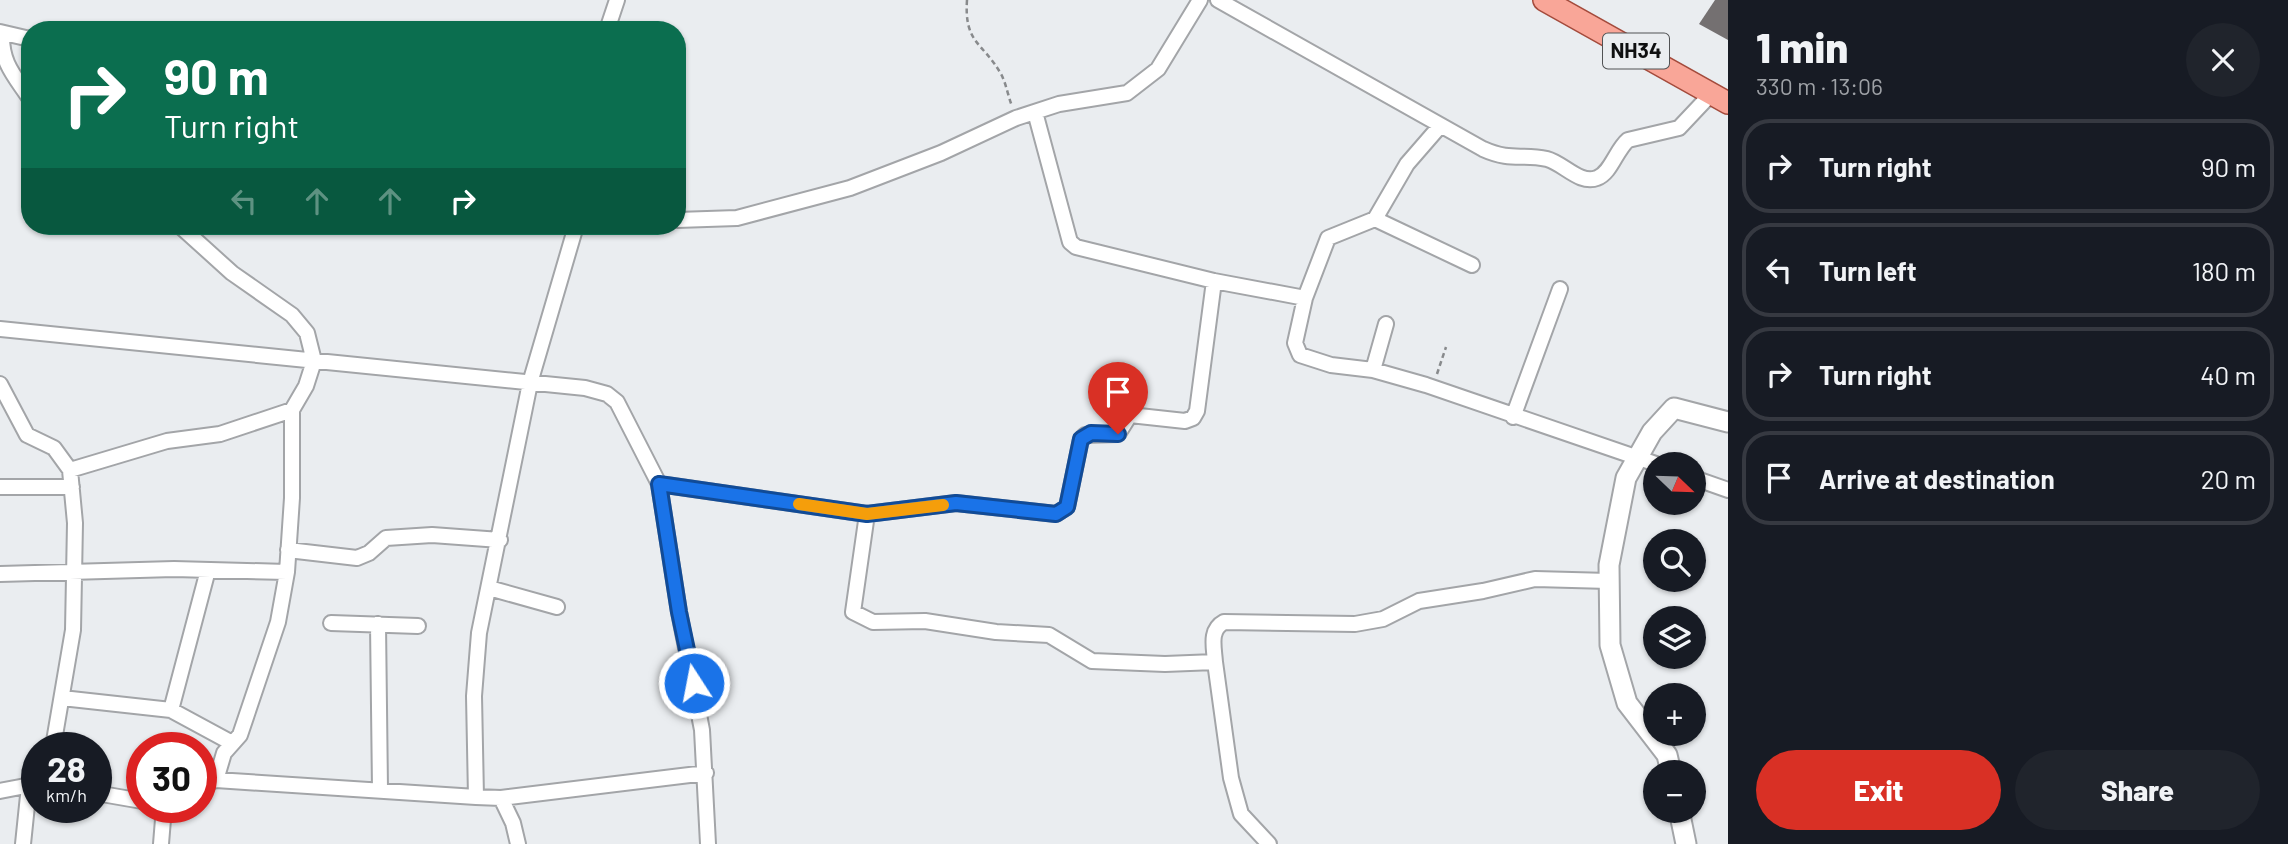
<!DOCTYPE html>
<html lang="en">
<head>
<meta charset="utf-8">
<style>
  body { margin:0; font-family:Barlow,sans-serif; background:#20242c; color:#f1f3f6; height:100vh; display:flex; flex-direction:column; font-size:26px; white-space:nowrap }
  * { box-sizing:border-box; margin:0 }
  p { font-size:23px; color:#9ea1a6 }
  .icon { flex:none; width:38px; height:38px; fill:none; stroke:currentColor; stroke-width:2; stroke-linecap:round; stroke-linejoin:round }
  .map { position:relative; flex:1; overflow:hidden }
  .details { display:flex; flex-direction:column; background:#171b24; width:560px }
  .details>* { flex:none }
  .hud { position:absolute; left:21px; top:21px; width:665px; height:214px; border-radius:28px; box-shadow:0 2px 5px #0004; background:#0b6e4f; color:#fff; overflow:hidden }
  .needle { width:46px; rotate:113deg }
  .buttons { position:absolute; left:1643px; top:452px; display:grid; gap:14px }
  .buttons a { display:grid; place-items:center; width:63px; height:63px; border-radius:50%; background:#171b24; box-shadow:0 2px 5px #0004; font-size:35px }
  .speed { position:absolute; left:21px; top:732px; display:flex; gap:14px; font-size:35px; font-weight:700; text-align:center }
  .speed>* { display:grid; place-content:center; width:91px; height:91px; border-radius:50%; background:#171b24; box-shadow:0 2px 5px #0004; line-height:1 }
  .speed small { font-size:18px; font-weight:400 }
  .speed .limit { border:10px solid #d22; background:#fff; color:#111 }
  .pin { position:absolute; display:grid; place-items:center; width:60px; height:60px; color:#fff; margin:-72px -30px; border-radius:50% 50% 50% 0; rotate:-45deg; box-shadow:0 0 7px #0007 }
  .pin .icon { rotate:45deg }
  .me { position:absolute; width:77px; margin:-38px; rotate:349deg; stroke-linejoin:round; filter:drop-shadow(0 0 5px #0008) }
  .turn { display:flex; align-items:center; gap:24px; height:147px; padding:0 28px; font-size:32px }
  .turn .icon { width:91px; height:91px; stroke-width:2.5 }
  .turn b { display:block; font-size:49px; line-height:60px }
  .lanes { display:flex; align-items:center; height:66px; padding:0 28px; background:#0003; justify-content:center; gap:35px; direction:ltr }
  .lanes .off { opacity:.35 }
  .round { display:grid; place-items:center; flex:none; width:74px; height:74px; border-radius:37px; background:#20242c }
  .headline { display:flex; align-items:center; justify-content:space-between; height:119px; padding:0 28px }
  h1 { font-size:42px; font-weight:800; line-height:52px }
  .cta { display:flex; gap:14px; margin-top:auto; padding:14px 28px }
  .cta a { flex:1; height:80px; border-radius:42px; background:#d93025; color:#fff; font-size:28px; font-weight:800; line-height:80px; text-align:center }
  .cta a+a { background:#20242c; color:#f1f3f6 }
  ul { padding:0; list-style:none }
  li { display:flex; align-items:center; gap:21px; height:94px; margin:0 14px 10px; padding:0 14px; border:4px solid #363941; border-radius:28px }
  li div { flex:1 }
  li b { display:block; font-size:26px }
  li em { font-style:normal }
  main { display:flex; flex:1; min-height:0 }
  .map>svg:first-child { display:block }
</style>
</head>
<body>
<main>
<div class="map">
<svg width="1728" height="844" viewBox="0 0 1728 844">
  <rect width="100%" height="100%" fill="#eaedf0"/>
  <path fill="#747071" d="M1715,0H1728V40L1699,24Z"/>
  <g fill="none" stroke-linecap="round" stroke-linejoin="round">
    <g stroke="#a3a5a8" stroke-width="18">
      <path id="street" d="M1218,0L1483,149C1512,162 1522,153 1547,159C1563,163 1580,185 1597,178C1611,173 1616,150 1628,140L1679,128L1712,93
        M607,30L617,0
        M0,32L30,39
        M2,33C1,63 14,75 30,99
        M1035,112L1070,242L1076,247L1214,281L1305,298L1295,343L1300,355L1331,365L1373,370L1426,385L1656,464
        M1375,219L1472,265
        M677,220L737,218L850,188L941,153L1016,118L1059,104L1127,93L1158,69L1200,0
        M1305,298L1328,238L1375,219L1407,164L1440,126
        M0,329L585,388L607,394L617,402L659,484L679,612L702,730L708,844
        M1373,370L1386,324
        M0,384L27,435L54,448L70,470L75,523L73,630L53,747
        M1513,417L1560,289
        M70,470L167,441L220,434L292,410L306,386L314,361L307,333L292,315L232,273L180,226
        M1694,478L1728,490
        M659,484L867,514L853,612L873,622L925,621L996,632L1049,635L1092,661L1165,664L1215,662L1231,778L1241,814L1269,844
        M0,487H72
        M867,514L956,503L1056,514L1067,507L1081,439L1085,435L1118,434L1130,415L1185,421L1193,418L1197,411L1214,281
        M288,550L357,558L369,553L386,538L432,535L500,540
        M0,574L174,569L287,572
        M489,588L557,607
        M331,623L418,626
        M378,624L380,789
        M1215,662C1214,647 1209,630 1224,622L1355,624L1383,619L1419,601L1483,591L1535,579L1609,581
        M62,698L171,710L232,743
        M171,710L208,570
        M216,780L224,753L240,735L278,622L287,572L292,498V410
        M201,785L216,780L476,797
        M0,791L36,784
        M96,793L142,801
        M501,798L706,773
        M23,844L29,786
        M161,844L164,807
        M518,844L513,823L501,798L476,797L474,696L479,633L530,383L576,226"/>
    </g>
    <g stroke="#a3a5a8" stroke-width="23">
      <path id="secondary" d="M1671,772L1667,755L1627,703L1610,645L1609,565L1626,478L1652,432L1674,408L1728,422
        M1679,810L1686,844"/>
    </g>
    <g stroke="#a44b3c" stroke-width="24">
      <path id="primary" d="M1544,0L1728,103"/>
    </g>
    <path stroke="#888a8c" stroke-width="2.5" stroke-dasharray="5 3.5" stroke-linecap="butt" d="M967,0C964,44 983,42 1001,74C1006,83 1008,96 1012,106
      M1437,374L1446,347"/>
    <use href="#street" stroke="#fff" stroke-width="14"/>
    <use href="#secondary" stroke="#fff" stroke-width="19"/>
    <use href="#primary" stroke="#f9a698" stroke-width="21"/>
  </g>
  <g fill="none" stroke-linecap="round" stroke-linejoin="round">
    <g stroke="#114b97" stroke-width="18">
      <path id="route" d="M694,683L679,612L659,484L867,514L956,503L1056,514L1067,507L1081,439L1091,433L1118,434"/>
    </g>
    <use href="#route" stroke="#1a73e8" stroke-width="12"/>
    <path stroke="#f59e0b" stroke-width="12" d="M799,504L867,514L943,505"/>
  </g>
  <g text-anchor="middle" stroke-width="7" stroke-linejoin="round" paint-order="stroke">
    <rect fill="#eaedf0" stroke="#515254" stroke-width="2" x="1603" y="33.5" width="66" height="35" rx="5"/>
    <g font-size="21" font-weight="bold" fill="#0f1011">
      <text x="1636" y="58">NH34</text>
    </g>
  </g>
</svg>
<div class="buttons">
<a><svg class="needle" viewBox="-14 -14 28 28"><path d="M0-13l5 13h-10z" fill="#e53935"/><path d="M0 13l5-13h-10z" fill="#9ea1a6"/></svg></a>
<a><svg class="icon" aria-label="search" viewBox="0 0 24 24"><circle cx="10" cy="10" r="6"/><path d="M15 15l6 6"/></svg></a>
<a><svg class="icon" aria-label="layers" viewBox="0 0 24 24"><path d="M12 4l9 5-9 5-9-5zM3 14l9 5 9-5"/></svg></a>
<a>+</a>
<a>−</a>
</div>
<div class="speed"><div>28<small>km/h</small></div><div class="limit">30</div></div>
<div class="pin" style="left:1118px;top:434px;background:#d93025"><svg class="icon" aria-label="arrive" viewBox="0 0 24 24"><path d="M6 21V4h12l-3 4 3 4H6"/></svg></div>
<svg class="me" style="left:694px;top:683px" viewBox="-20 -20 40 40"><circle r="17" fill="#1a73e8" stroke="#fff" stroke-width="3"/><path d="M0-11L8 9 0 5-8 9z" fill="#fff"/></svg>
<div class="hud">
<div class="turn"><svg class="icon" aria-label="right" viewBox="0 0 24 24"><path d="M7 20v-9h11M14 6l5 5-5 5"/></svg><div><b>90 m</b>Turn right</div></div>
<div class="lanes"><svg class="icon off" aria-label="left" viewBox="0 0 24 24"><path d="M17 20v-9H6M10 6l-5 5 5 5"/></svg><svg class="icon off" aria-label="ahead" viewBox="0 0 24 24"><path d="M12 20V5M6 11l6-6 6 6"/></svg><svg class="icon off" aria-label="ahead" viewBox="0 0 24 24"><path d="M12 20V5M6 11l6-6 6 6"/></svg><svg class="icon" aria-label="right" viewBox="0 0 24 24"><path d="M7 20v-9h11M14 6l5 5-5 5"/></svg></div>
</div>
</div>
<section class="details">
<div class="headline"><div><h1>1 min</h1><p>330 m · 13:06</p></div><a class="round"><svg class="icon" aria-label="close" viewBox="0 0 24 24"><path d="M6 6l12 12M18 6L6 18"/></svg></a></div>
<ul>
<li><svg class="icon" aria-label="right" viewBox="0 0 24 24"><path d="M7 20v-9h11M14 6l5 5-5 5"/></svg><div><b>Turn right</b></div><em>90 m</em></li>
<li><svg class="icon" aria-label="left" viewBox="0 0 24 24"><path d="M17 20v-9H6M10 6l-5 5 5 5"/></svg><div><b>Turn left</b></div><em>180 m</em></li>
<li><svg class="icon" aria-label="right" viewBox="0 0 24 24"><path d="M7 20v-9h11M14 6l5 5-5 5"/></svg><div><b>Turn right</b></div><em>40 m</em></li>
<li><svg class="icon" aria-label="arrive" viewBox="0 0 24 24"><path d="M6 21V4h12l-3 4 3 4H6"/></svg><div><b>Arrive at destination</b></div><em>20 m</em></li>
</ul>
<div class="cta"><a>Exit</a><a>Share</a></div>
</section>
</main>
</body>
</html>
